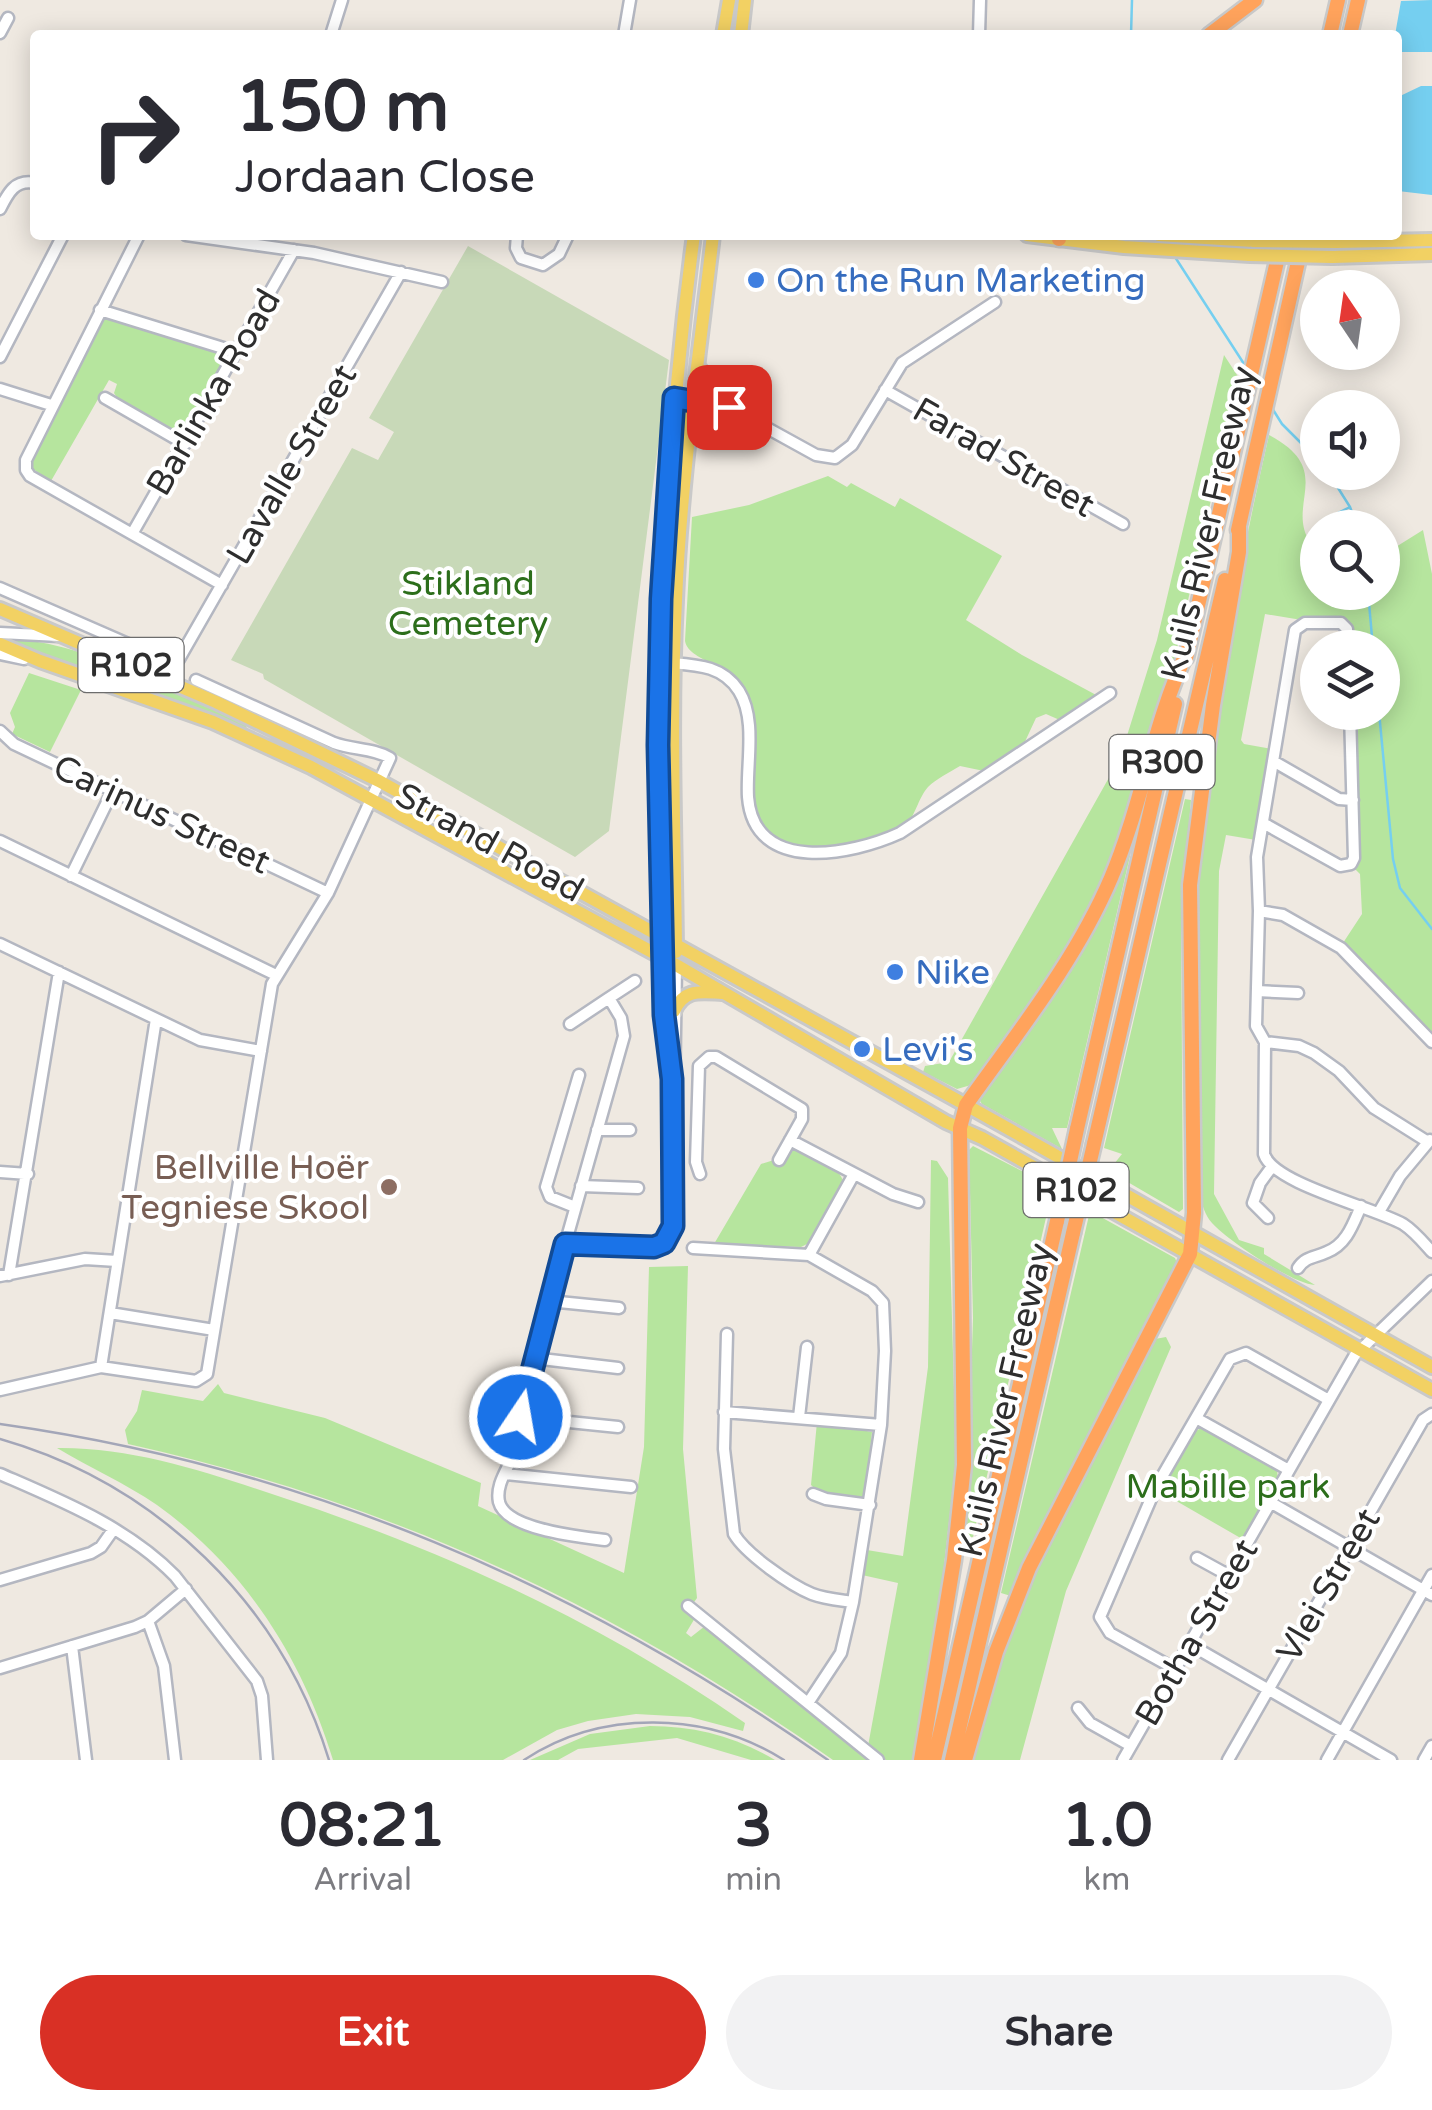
<!DOCTYPE html>
<html lang="en">
<head>
<meta charset="utf-8">
<style>
  body { margin:0; font-family:"Varela Round",sans-serif; background:#f2f2f3; color:#2b2b33; height:100vh; display:flex; flex-direction:column; font-size:38px; white-space:nowrap }
  * { box-sizing:border-box; margin:0 }
  p { font-size:32px; color:#7c7c81 }
  .icon { flex:none; width:55px; height:55px; fill:none; stroke:currentColor; stroke-width:2; stroke-linecap:round; stroke-linejoin:round }
  .map { position:relative; height:1760px; overflow:hidden }
  .drawer { display:flex; flex-direction:column; background:#fff; flex:1 }
  .drawer>* { flex:none }
  .top-card { position:absolute; left:30px; top:30px; width:1372px; height:210px; border-radius:10px; box-shadow:0 5px 25px #0003; background:#fff; color:#2b2b33; overflow:hidden }
  .needle { width:65px; rotate:347deg }
  .fabs { position:absolute; left:1300px; top:270px; display:grid; gap:20px }
  .fabs a { display:grid; place-items:center; width:100px; height:100px; border-radius:50%; background:#fff; box-shadow:0 5px 25px #0003; font-size:50px }
  .pin { position:absolute; display:grid; place-items:center; width:85px; height:85px; color:#fff; margin:-42px; border-radius:20px; box-shadow:0 5px 15px #0006 }
  .me { position:absolute; width:110px; margin:-55px; rotate:12deg; stroke-linejoin:round; filter:drop-shadow(0 0 8px #0008) }
  .turn { display:flex; align-items:center; gap:35px; height:210px; padding:0 40px; font-size:45px }
  .turn .icon { width:130px; height:130px; stroke-width:2.5 }
  .turn b { display:block; font-size:70px; line-height:85px }
  .eta { display:flex; justify-content:space-evenly; align-items:center; height:170px; text-align:center }
  .eta b { font-size:60px; font-weight:800; line-height:70px }
  .cta { display:flex; gap:20px; margin-top:auto; padding:20px 40px }
  .cta a { flex:1; height:115px; border-radius:60px; background:#d93025; color:#fff; font-size:40px; font-weight:800; line-height:115px; text-align:center }
  .cta a+a { background:#f2f2f3; color:#2b2b33 }
  .map>svg:first-child { display:block }
</style>
</head>
<body>
<div class="map">
<svg width="1432" height="1760" viewBox="0 0 1432 1760">
  <rect width="100%" height="100%" fill="#efe9e1"/>
  <path fill="#b6e59e" d="M103,318L223,352L227,358L187,429L180,433L120,402L114,393L117,384L109,380L51,481L33,469L32,462L58,408L56,405Z
    M1224,355L1239,378L1175,657L1112,861L1095,901L1055,969L971,1085L957,1089L923,1072L925,1066L949,1062L1120,758L1157,640Z
    M1269,435C1337,471 1284,504 1311,544L1317,543L1318,592H1382L1383,555L1423,530L1432,574V1036L1343,943L1362,914L1360,874L1353,867L1354,713L1382,712V648L1352,647L1350,628L1265,614L1241,740L1244,744L1272,749L1256,840L1226,835L1219,871L1214,1194L1239,1240L1264,1248V1254L1315,1285C1293,1284 1228,1241 1212,1223C1205,1215 1202,1205 1200,1194C1199,1094 1191,991 1197,891C1207,738 1235,584 1269,435Z
    M828,476L847,487L851,483L895,507L900,498L1002,556L966,620L1022,655L1098,696L1062,721L1046,714L1036,718L1022,748L984,771L960,766C950,772 936,779 928,787C918,798 915,818 904,827C888,840 858,844 838,847C737,863 752,779 751,710C737,658 690,665 685,641L692,517L749,505Z
    M11,640C78,638 181,696 245,724L247,728L52,659Z
    M29,673L81,690L50,752L12,734L15,727L10,713Z
    M1185,799L1191,800L1181,923L1183,1209L1179,1212L1102,1167L1114,1164L1122,1154L1104,1148Z
    M1126,855L1130,856L1067,1128H1052L1062,1149L982,1104L978,1098Z
    M973,1146L1053,1187L973,1537H966L973,1318L969,1150Z
    M797,1150L839,1173L844,1182L811,1242L801,1247L714,1244L761,1164L774,1160L780,1164L788,1152Z
    M931,1160L937,1161L948,1178L956,1460L935,1645L915,1760H886L868,1746L898,1583L862,1575L867,1550L903,1556L928,1367Z
    M1090,1211L1175,1258L1177,1263L1011,1596L1001,1593Z
    M688,1266L683,1449L697,1598L692,1605L687,1602L683,1606L695,1618L686,1633L691,1637L705,1626L872,1760H833C614,1606 389,1502 128,1444L125,1430L137,1411L142,1390L203,1401L218,1384L224,1393L325,1418L481,1483L478,1506L624,1573L644,1447L649,1267Z
    M1166,1337L1171,1347L1066,1591L1020,1760H970L997,1665L1040,1556L1147,1352L1155,1339Z
    M817,1422L872,1432L865,1496L860,1499L822,1495L811,1485Z
    M1201,1428L1277,1469L1278,1481L1244,1540L1159,1491L1192,1433Z
    M57,1448C131,1447 203,1471 272,1494C443,1550 597,1620 745,1723L743,1731L690,1717L636,1714L588,1721L557,1730L503,1760H333C302,1658 245,1568 157,1505C125,1483 90,1468 57,1448Z
    M650,1726C695,1726 737,1737 775,1760H751L677,1738L578,1749L558,1760H530L590,1734Z"/>
  <path fill="#c8d9b8" d="M468,246L669,360L609,831L575,857L264,679L263,674L231,660L352,448L378,460L394,432L369,418Z"/>
  <path fill="#75cff0" d="M1432,0V52H1398L1395,35L1401,1Z
    M1421,86H1432V195L1398,191V97Z"/>
  <g fill="none" stroke-linecap="round" stroke-linejoin="round">
    <path stroke="#75cff0" stroke-width="2.5" d="M1131,35L1132,0
      M1175,257L1246,367
      M1272,408L1282,424L1318,460
      M1328,472L1350,507L1358,528
      M1328,528L1336,514L1350,507
      M1310,541L1318,535
      M1368,592L1373,648
      M1379,712L1393,859L1400,888L1432,929"/>
    <g stroke="#b4b7c1" stroke-width="15">
      <path id="minor" d="M0,33L8,18
        M331,35L342,0
        M624,35L630,0
        M979,35L980,0
        M0,209C8,193 15,179 35,183
        M139,235L26,460V470L30,476L222,585
        M186,235L314,253L442,282
        M517,235L516,248L521,258L543,265L559,254L568,235
        M100,310L236,352
        M0,357L63,235
        M0,389L51,405
        M885,390L1123,524
        M105,398L185,444
        M674,398L729,407L816,455L835,458L852,445L902,363L995,302
        M132,534L294,250
        M0,588L165,660L174,662L179,659L401,272
        M0,633L59,636
        M1348,648L1347,629L1341,623H1305L1295,630L1257,857L1259,911L1256,1026L1265,1042L1264,1154C1273,1184 1373,1207 1403,1224C1414,1231 1423,1242 1432,1252
        M0,654L24,659
        M671,663C698,665 723,666 739,691C757,720 746,764 748,797C754,875 852,855 900,833L1110,693
        M0,731L14,744L328,893
        M1273,761L1339,799L1353,800
        M1263,823L1340,866L1351,864L1354,858L1350,712
        M0,841L276,975
        M71,876L113,790
        M1259,911L1283,915L1341,948L1432,1042
        M0,944L200,1040L261,1051
        M662,958L668,1054
        M1257,991L1298,993
        M609,998L635,981
        M570,1024L609,998L621,1018L624,1036L533,1358C525,1388 524,1421 515,1450C510,1467 495,1483 499,1502C506,1530 582,1537 605,1540
        M1265,1042L1299,1046L1314,1053L1339,1071L1374,1108L1428,1142
        M597,1130H630
        M790,1140L893,1194L918,1202
        M0,1172L28,1174
        M700,1174L696,1162L699,1066L709,1057H716L802,1109V1119L779,1160
        M581,1186L638,1188
        M575,1207L550,1197L546,1187L579,1075
        M1379,1212L1400,1176L1430,1140
        M1268,1218L1253,1203L1260,1183L1271,1168
        M565,1244L654,1247L664,1243L672,1232L676,965
        M693,1248L809,1255L872,1291L883,1303L885,1351L881,1425L853,1602L841,1653L808,1703
        M809,1255L854,1174
        M1298,1268C1306,1256 1315,1258 1327,1252C1347,1244 1353,1224 1361,1206
        M9,1275L59,972
        M0,1276L85,1259L117,1261
        M549,1301L619,1308
        M110,1313L214,1330
        M727,1334L724,1449L734,1534C746,1554 790,1585 812,1594C825,1599 840,1600 853,1602
        M533,1358L618,1368
        M101,1367L156,1019
        M0,1390L101,1367L196,1381L207,1374L272,984L328,893L390,758C373,748 353,750 334,743L196,680
        M724,1412L881,1425
        M520,1417L618,1427
        M799,1417L807,1347
        M1196,1418L1289,1470
        M0,1474C62,1501 127,1527 175,1576L257,1681L262,1696L267,1760
        M505,1474L631,1487
        M813,1494L826,1499L870,1505
        M1270,1502L1432,1595
        M1197,1558L1228,1575
        M0,1580L91,1553L101,1547L113,1530
        M688,1606L878,1760
        M148,1621L164,1666L175,1760
        M1189,1644L1391,1760
        M72,1646L86,1760
        M0,1668L135,1627L148,1621L186,1589
        M1175,1669L1110,1633L1100,1617L1156,1487L1230,1359L1246,1353L1329,1400
        M1078,1708L1090,1723L1131,1746
        M1123,1760L1355,1355L1432,1281
        M1228,1760L1423,1420L1432,1414
        M1327,1760L1432,1575
        M1424,1760L1432,1746"/>
    </g>
    <g stroke="#c9c9c9" stroke-width="18">
      <path id="major" d="M723,35L729,0
        M741,35L745,0
        M1027,235L1124,247L1250,255
        M1159,235L1253,241
        M1336,242L1432,240
        M1332,257L1432,254
        M701,370L703,387L737,410
        M694,430L697,418L706,411H732
        M0,609L216,702L379,781L966,1105L1432,1367
        M0,644L40,661L213,722L311,767L676,965L946,1122L982,1138L1432,1390
        M661,940C656,704 662,469 694,235
        M676,952C675,835 670,718 676,600C681,478 699,357 713,235
        M674,1011C684,988 701,992 722,993"/>
    </g>
    <g stroke="#c9c9c9" stroke-width="19">
      <path id="highway" d="M1209,35L1255,0
        M1330,35L1338,0
        M1350,35L1358,0
        M1059,235V239
        M1238,530L1304,235
        M1186,658L1283,235
        M1077,1129L1175,704
        M1094,1144L1225,580
        M921,1760L954,1560L964,1465L960,1128L966,1105C1018,1032 1076,960 1111,878C1142,805 1153,724 1187,652
        M934,1760L1057,1221
        M952,1760L1073,1233
        M965,1760L996,1652L1029,1568L1190,1254L1194,1213L1190,885L1213,705L1239,552V525"/>
    </g>
    <use href="#minor" stroke="#fff" stroke-width="10"/>
    <use href="#major" stroke="#f2d163" stroke-width="12"/>
    <use href="#highway" stroke="#ffa35c" stroke-width="14"/>
    <path stroke="#a3a6b8" stroke-width="2.5" d="M0,1424C305,1467 577,1584 828,1760
      M0,1439C157,1484 281,1604 329,1760
      M524,1760C601,1709 706,1711 784,1760"/>
    <g stroke="#c9c9c9" stroke-width="18" stroke-linecap="butt">
      <path id="major-bridge" d="M1253,241L1336,242
        M1250,255L1332,257"/>
    </g>
    <g stroke="#c9c9c9" stroke-width="19" stroke-linecap="butt">
      <path id="highway-bridge" d="M1057,1221L1077,1129
        M1073,1233L1094,1144"/>
    </g>
    <use href="#major-bridge" stroke="#f2d163" stroke-width="12"/>
    <use href="#highway-bridge" stroke="#ffa35c" stroke-width="14"/>
  </g>
  <g fill="none" stroke-linecap="round" stroke-linejoin="round">
    <g stroke="#114b97" stroke-width="25">
      <path id="route" d="M520,1417L565,1244L654,1247L664,1243L673,1226L672,1079L664,1015L658,745L661,599L674,398L729,407"/>
    </g>
    <use href="#route" stroke="#1a73e8" stroke-width="18"/>
  </g>
  <g fill="#3f7fe0" stroke="#fff" stroke-width="4">
    <circle cx="756" cy="280" r="10"/>
    <circle cx="895" cy="972" r="10"/>
    <circle cx="862" cy="1049" r="10"/>
  </g>
  <circle fill="#8d6e63" stroke="#fff" stroke-width="4" cx="389" cy="1187" r="10"/>
  <g text-anchor="middle" stroke-width="8" stroke-linejoin="round" paint-order="stroke">
    <g fill="#fff" stroke="#6d6d6d" stroke-width="2.5">
      <rect x="78.5" y="638" width="105" height="54" rx="8"/>
      <rect x="1109.5" y="735" width="105" height="54" rx="8"/>
      <rect x="1023.5" y="1163" width="105" height="54" rx="8"/>
    </g>
    <g font-size="32" font-weight="bold" fill="#2e2e2e">
      <text x="131" y="676">R102</text>
      <text x="1162" y="773">R300</text>
      <text x="1076" y="1201">R102</text>
    </g>
    <g font-size="35" fill="#366cbe" stroke="#fff" text-anchor="start">
      <text x="776" y="292">On the Run Marketing</text>
      <text x="915" y="984">Nike</text>
      <text x="882" y="1061">Levi's</text>
    </g>
    <g font-size="35" fill="#2e2e2e" stroke="#fff">
      <text transform="translate(213 392) rotate(-60)" y="12">Barlinka Road</text>
      <text transform="translate(1004 457) rotate(30)" y="12">Farad Street</text>
      <text transform="translate(291 464) rotate(-60)" y="12">Lavalle Street</text>
      <text transform="translate(1208 523) rotate(-77)" y="12">Kuils River Freeway</text>
      <text transform="translate(162 814) rotate(25)" y="12">Carinus Street</text>
      <text transform="translate(490 842) rotate(29)" y="12">Strand Road</text>
      <text transform="translate(1005 1400) rotate(-77)" y="12">Kuils River Freeway</text>
      <text transform="translate(1328 1585) rotate(-60)" y="12">Vlei Street</text>
      <text transform="translate(1196 1632) rotate(-60)" y="12">Botha Street</text>
    </g>
    <g font-size="35" fill="#2c6e1b" stroke="#fff">
      <text x="468" y="595">Stikland<tspan x="468" dy="40">Cemetery</tspan></text>
      <text x="1228" y="1498">Mabille park</text>
    </g>
    <g font-size="35" fill="#785e54" stroke="#fff" text-anchor="end">
      <text x="369" y="1179">Bellville Hoër<tspan x="369" dy="40">Tegniese Skool</tspan></text>
    </g>
  </g>
</svg>
<div class="fabs">
<a><svg class="needle" viewBox="-14 -14 28 28"><path d="M0-13l5 13h-10z" fill="#e53935"/><path d="M0 13l5-13h-10z" fill="#7c7c81"/></svg></a>
<a><svg class="icon" aria-label="sound" viewBox="0 0 24 24"><path d="M4 9h4l5-4v14l-5-4H4zM17 9q2 3 0 6"/></svg></a>
<a><svg class="icon" aria-label="search" viewBox="0 0 24 24"><circle cx="10" cy="10" r="6"/><path d="M15 15l6 6"/></svg></a>
<a><svg class="icon" aria-label="layers" viewBox="0 0 24 24"><path d="M12 4l9 5-9 5-9-5zM3 14l9 5 9-5"/></svg></a>
</div>
<div class="pin" style="left:729px;top:407px;background:#d93025"><svg class="icon" aria-label="arrive" viewBox="0 0 24 24"><path d="M6 21V4h12l-3 4 3 4H6"/></svg></div>
<svg class="me" style="left:520px;top:1417px" viewBox="-20 -20 40 40"><circle r="17" fill="#1a73e8" stroke="#fff" stroke-width="3"/><path d="M0-11L8 9 0 5-8 9z" fill="#fff"/></svg>
<div class="top-card">
<div class="turn"><svg class="icon" aria-label="right" viewBox="0 0 24 24"><path d="M7 20v-9h11M14 6l5 5-5 5"/></svg><div><b>150 m</b>Jordaan Close</div></div>
</div>
</div>
<section class="drawer">
<div class="eta">
<div><b>08:21</b><p>Arrival</p></div>
<div><b>3</b><p>min</p></div>
<div><b>1.0</b><p>km</p></div>
</div>
<div class="cta"><a>Exit</a><a>Share</a></div>
</section>
</body>
</html>
